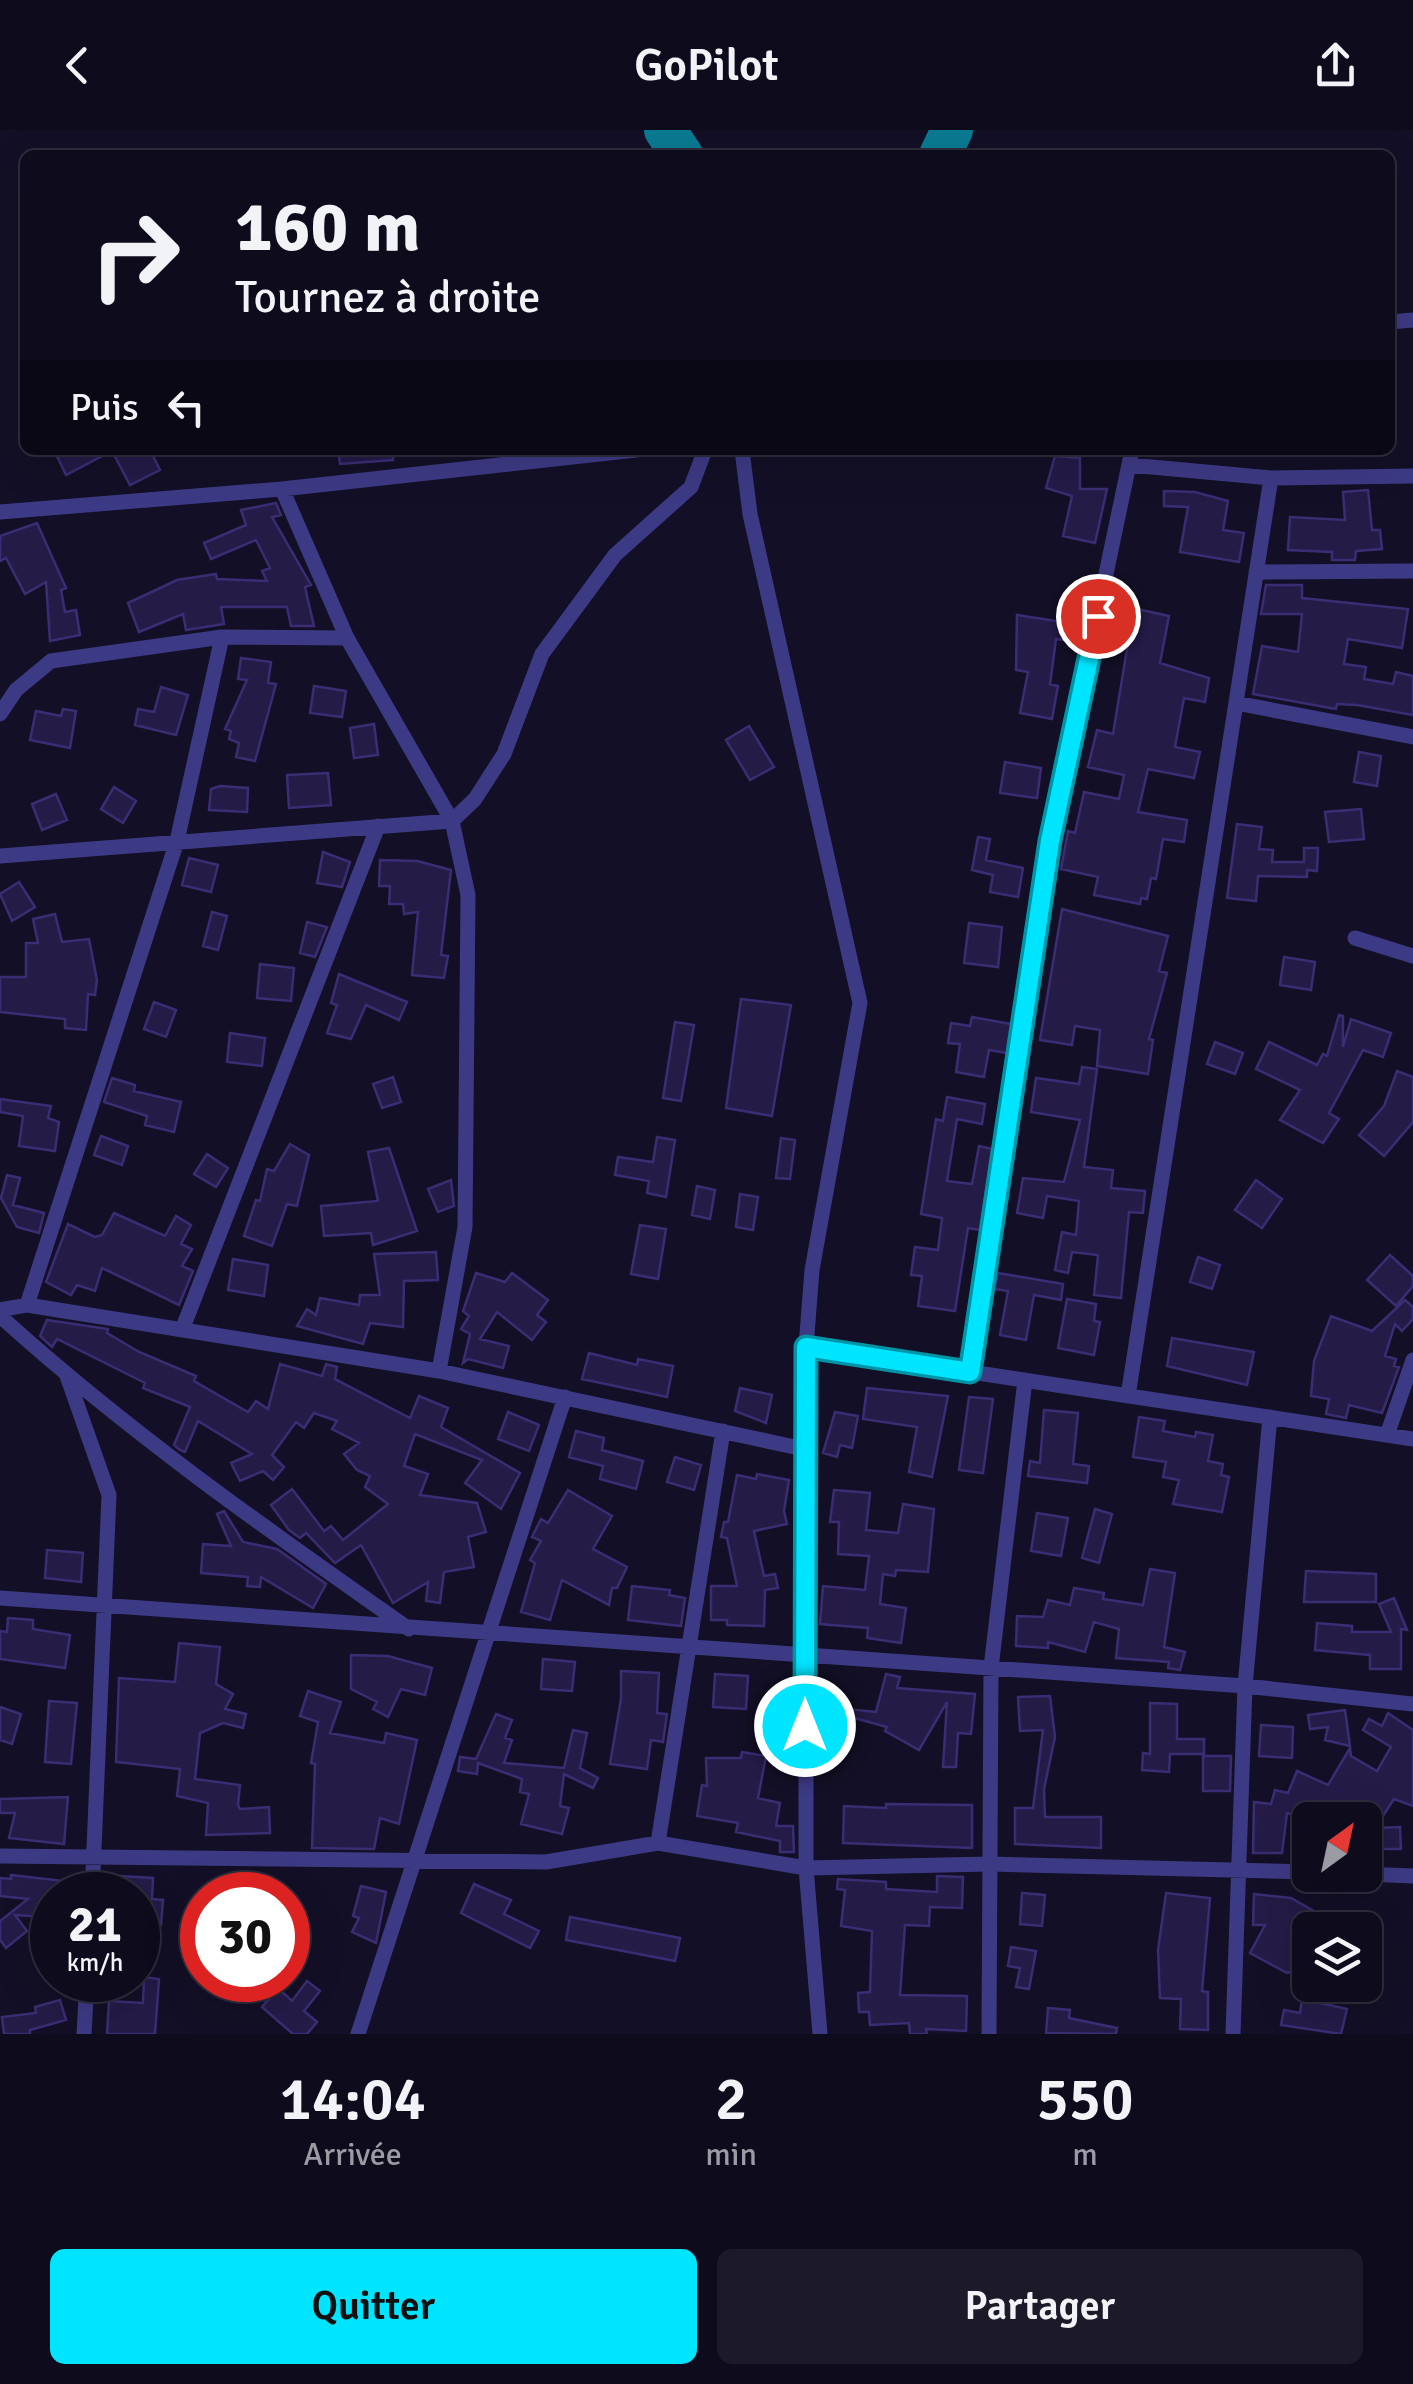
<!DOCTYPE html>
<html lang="fr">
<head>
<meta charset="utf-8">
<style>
  body { margin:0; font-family:Signika,sans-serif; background:#1c1929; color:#f1f3f6; height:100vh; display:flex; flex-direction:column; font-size:38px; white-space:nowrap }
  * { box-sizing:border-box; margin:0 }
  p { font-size:32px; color:#9b9ba3 }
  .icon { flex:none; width:55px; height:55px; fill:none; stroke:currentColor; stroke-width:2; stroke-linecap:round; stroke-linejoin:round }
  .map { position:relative; height:1904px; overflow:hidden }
  .details { display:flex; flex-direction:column; background:#0e0b1c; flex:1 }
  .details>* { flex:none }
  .top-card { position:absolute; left:20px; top:20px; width:1375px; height:305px; border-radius:15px; box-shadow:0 10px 40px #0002,0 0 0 2px #2e2b3b; background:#0e0b1c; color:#f1f3f6; overflow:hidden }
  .needle { width:65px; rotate:33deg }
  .buttons { position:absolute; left:1292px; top:1672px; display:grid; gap:20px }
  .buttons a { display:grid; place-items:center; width:90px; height:90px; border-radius:15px; background:#0e0b1c; box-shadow:0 10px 40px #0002,0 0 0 2px #2e2b3b; font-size:50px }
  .speed { position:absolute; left:30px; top:1742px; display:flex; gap:20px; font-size:50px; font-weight:700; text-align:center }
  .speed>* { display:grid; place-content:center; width:130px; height:130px; border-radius:50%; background:#0e0b1c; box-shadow:0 10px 40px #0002,0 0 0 2px #2e2b3b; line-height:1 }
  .speed small { font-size:25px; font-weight:400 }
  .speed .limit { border:15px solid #d22; background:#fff; color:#111 }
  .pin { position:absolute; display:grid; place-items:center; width:85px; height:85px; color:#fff; margin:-42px; border:5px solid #fff; border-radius:50%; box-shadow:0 2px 10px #0007 }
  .me { position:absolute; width:110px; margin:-55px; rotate:0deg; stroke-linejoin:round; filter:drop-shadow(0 0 8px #0008) }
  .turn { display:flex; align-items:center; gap:35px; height:210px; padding:0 50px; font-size:45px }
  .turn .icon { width:130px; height:130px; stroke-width:2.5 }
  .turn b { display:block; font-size:70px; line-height:85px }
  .then { display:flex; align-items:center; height:95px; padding:0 50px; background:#0003; gap:20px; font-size:38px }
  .eta { display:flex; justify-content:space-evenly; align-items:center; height:170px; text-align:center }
  .eta b { font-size:60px; font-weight:600; line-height:70px }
  .cta { display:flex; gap:20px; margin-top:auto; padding:20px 50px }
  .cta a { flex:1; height:115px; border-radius:15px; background:#00e5ff; color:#111; font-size:40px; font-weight:600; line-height:115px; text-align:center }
  .cta a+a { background:#1c1929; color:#f1f3f6 }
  header { display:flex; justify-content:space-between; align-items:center; height:130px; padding:0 50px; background:#0e0b1c; font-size:45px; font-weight:600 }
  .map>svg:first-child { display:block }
</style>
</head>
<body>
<header><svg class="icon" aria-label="back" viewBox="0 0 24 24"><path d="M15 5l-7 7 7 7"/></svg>GoPilot<svg class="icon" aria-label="share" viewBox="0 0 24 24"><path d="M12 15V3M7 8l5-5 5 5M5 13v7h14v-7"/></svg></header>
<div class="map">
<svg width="1413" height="1904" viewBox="0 0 1413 1904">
  <rect width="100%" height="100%" fill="#130f26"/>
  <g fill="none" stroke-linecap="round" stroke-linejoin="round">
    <path stroke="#0a7a92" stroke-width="42" d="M665,0L682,25
      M940,25L952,0"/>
  </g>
  <path fill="#241b47" stroke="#3b2d73" stroke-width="2.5" d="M54,320H150L160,340L130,355L112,321L66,345Z
    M338,320H393V330L340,334Z
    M1055,326L1080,328V359H1107L1095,413L1063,406L1072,366L1046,358Z
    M1368,360L1372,400H1380L1382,419L1356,421L1355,430H1332V422L1288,420L1290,387L1345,390L1343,362Z
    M1164,361L1195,362L1228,371L1223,400L1244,403L1239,432L1180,422L1188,377L1164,376Z
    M276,373L281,385L272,387L311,455L305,457L314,496H291L287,477H221L224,494L186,500L183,484L139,502L128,473L177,450L216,444L217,449L267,451L262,441L270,438L256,410L211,429L204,413L246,395L241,380Z
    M37,393L66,458L61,460L65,482L76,480L80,505L50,511L46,452L25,464L6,428L0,431V406Z
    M1266,455H1302V468L1408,479L1402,518L1348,509L1344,534L1366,537L1364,549L1393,554L1396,542L1413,546V585L1357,575L1337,574L1336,579L1253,564L1262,516L1298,522L1302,484H1261Z
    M1128,477L1169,486L1160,533L1209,548L1205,572L1184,568L1175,617L1200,622L1194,648L1148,639L1138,682L1187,690L1184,712L1163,709L1156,749L1151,748L1147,769L1141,768L1140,774L1094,765L1098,747L1061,739L1068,701L1075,703L1084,662L1119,669L1124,645L1088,637L1097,600L1113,604L1127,519L1120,518Z
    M1017,485L1082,495L1079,512L1056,509L1050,554L1058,556L1052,589L1020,583L1028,542L1016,540Z
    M241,528L271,532L268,553L276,554L255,631L236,627L239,613L229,609L231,601L225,599L247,550L238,549Z
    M314,556L346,561L342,587L310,583Z
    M161,557L188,565L176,605L135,595L138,579L154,582Z
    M63,579L76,581L70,618L30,610L36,581L61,586Z
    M374,594L378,625L354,628L350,598Z
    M749,596L774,637L750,650L726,610Z
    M1359,622L1381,626L1377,656L1354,652Z
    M1005,632L1041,638L1037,668L1000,663Z
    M328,643L331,675L289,678L287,645Z
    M220,656L248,658L247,682L209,680L211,659Z
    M114,657L136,671L123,693L101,679Z
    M56,664L67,690L42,700L32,674Z
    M1361,679L1364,709L1329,712L1325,682Z
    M1237,694L1262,697L1259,719L1273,720L1272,732H1304V718H1318L1317,741L1307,740V747L1258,746L1256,771L1227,768Z
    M978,707L990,709L986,730L1023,738L1018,767L990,762L993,745L972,740Z
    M323,722L350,732L342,757L317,753Z
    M189,728L218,735L211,762L182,755Z
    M380,730L417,731L451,740L441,825L448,826L444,848L412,845L418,782L404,784L403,774H389L390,756H379Z
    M19,752L35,777L12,791L0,764Z
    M1062,779L1168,806L1159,841L1167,843L1149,909L1153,910L1148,944L1097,936L1100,900L1075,896L1072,915L1040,910Z
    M212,782L227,786L218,820L203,816Z
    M55,784L62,812L89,809L97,850L95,865L88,864L86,900L65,898V889L0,882V847H26V813H38L33,789Z
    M307,792L327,797L315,827L300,823Z
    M969,793L1002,797L998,837L964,833Z
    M1284,827L1315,832L1311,860L1280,855Z
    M260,834L294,838L291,871L257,868Z
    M339,844L407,872L399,890L366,875L351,909L327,903L337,875L331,873Z
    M741,869L791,875L772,986L726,978Z
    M154,872L176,880L166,907L144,899Z
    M1339,885L1343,886V917L1351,889L1391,903L1383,927L1363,920L1329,983L1339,989L1323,1013L1280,990L1300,960L1256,939L1269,912L1317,935L1323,924L1327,926Z
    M972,887L1011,894L1007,923L989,920L984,947L956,942L960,914L948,913L951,893L970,896Z
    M675,892L694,895L681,971L663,968Z
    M230,903L265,908L262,936L227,932Z
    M1215,912L1243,923L1235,944L1207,934Z
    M1082,937L1097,939L1084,1037L1113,1040L1111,1058L1145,1061L1143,1083L1129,1082L1121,1168L1094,1165L1098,1125L1072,1122L1068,1143L1055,1140L1062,1102L1076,1105L1079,1071L1047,1066L1043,1088L1017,1083L1023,1048L1064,1052L1080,990L1031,982L1036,948L1079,954Z
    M1397,941L1413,947V992L1384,1026L1359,1005L1384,976Z
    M393,947L401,972L382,978L373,954Z
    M112,948L135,955L134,961L181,972L174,1002L145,995L147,986L104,972Z
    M947,967L985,974L982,994L957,989L947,1051L972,1054L979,1016L992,1019L980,1100L968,1098L955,1181L918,1176L922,1146L911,1145L915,1117L938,1120L942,1088L921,1084L936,989L943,991Z
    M0,969L51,976L48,988L59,992L55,1021L19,1016L23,986L0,982Z
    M101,1006L128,1016L122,1035L94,1025Z
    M657,1007L675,1010L666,1067L647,1063L649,1051L615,1045L618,1027L653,1032Z
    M781,1008L795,1010L790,1049L776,1048Z
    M290,1014L309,1025L297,1076L287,1074L272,1116L244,1106L256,1070L260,1071L267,1039L274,1041Z
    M389,1018L417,1101L373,1115L371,1103L324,1106L321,1076L378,1071L368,1022Z
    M207,1024L228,1038L216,1057L194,1044Z
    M7,1045L20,1048L13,1075L44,1083L39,1103L17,1097L1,1068Z
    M451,1050L454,1076L438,1082L428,1059Z
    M1256,1050L1282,1069L1262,1098L1235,1080Z
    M697,1056L715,1060L710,1089L692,1085Z
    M740,1064L758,1067L753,1100L736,1097Z
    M114,1083L165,1106L176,1086L191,1095L181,1114L192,1119L182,1136L193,1141L179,1175L102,1138L95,1161L77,1155L71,1165L46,1152L68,1094L95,1107L102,1105Z
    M640,1095L666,1099L658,1149L631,1144Z
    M436,1122L438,1150L404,1151L403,1197L370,1193L363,1214L297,1196L307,1179L316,1185L320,1168L359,1175L360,1165H380L374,1124Z
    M1390,1125L1413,1146V1156L1396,1176L1367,1150Z
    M1198,1127L1220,1135L1212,1159L1190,1152Z
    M233,1129L268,1135L264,1166L228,1160Z
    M476,1143L505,1152L512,1143L548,1170L537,1185L546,1192L532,1210L497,1182L480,1209L509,1216L503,1238L468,1229L463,1233L470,1204L461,1199L469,1186L463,1181Z
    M998,1143L1063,1154L1061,1170L1034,1165L1026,1210L1000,1205L1008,1161L995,1159Z
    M1067,1169L1096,1174L1094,1191L1100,1192L1094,1225L1058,1218Z
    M1405,1170L1413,1177V1189L1402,1201L1395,1194L1385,1226L1396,1229L1394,1236L1399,1237L1382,1283L1349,1275L1346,1288L1326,1284L1329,1269L1311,1266L1314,1231L1331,1186L1372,1201Z
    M47,1190L108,1199L107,1203L139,1222L196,1246L194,1251L248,1282L256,1271L268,1279L280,1234L322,1246L326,1234L337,1237L335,1249L410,1288L419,1266L448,1278L441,1297L520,1343L501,1379L465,1353L482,1330L415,1304L404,1336L428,1344L420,1365L477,1373L486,1402L468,1407L474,1437L444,1442L440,1473L426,1471L428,1452L393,1473L361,1415L335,1433L306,1403L300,1408L289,1400L271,1375L292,1359L324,1401L331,1396L343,1410L388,1374L365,1357L370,1346L357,1340L344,1324L359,1313L332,1299L337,1291L314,1283L304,1298L296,1292L272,1325L284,1337L273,1350L263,1341L240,1351L231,1333L252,1324L198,1291L185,1322L180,1320L174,1315L190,1277L143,1258L145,1253L57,1209L52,1217L40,1206Z
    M1172,1208L1254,1222L1247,1255L1167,1236Z
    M589,1223L637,1235L638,1229L673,1236L667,1267L582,1249Z
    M740,1258L772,1265L766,1293L735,1281Z
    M867,1258L948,1266L932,1347L909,1342L917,1297L863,1289Z
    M969,1267L993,1269L983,1343L959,1340Z
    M1044,1280L1078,1283L1073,1334L1089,1336L1087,1353L1028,1346L1030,1331L1040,1333Z
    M508,1282L539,1295L529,1321L498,1309Z
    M835,1282L858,1286L852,1318L840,1315L837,1327L823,1323Z
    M1139,1287L1165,1291L1163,1301L1195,1307L1196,1302L1213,1305L1208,1331L1223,1334L1221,1345L1229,1347L1222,1382L1173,1374L1179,1350L1163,1347L1166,1332L1133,1327Z
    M576,1301L604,1308L602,1320L643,1331L636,1359L600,1349L603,1336L569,1327Z
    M675,1327L701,1335L694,1360L667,1352Z
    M757,1344L789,1350L784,1381L787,1394L754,1401L764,1446L775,1444L778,1458L765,1460L764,1496L727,1495V1490H711V1456H737L727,1408L721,1407L724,1392H728L737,1345L756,1349Z
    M568,1360L612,1386L593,1419L627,1437L617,1458H612L609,1475L562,1450L550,1490L521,1482L535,1433L530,1430L541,1411L532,1407L541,1389L548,1393Z
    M834,1360L870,1363L866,1400L898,1403L903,1374L934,1379L928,1442L896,1440L895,1446L883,1444L880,1474L906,1478L901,1513L867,1508L868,1498L820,1494L823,1456L865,1460L869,1426L838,1424L839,1392H830Z
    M1095,1379L1112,1384L1099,1433L1082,1428Z
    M224,1381L243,1412L277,1419L326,1454L313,1478L261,1447L260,1457L247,1456L248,1447L201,1443L203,1414L231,1416L217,1384Z
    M1037,1383L1068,1388L1061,1426L1031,1421Z
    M47,1420L83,1423L81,1452L45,1448Z
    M1150,1439L1175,1443L1164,1517L1185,1522L1180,1540L1168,1538L1169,1532L1116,1528L1119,1499L1094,1492L1085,1522L1048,1512V1518L1016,1516L1017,1486L1043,1487L1048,1470L1070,1475L1074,1458L1104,1463L1103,1469L1143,1475Z
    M1306,1441L1376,1444V1472H1304Z
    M632,1456L670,1460L669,1465L685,1468L681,1496L628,1490Z
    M1394,1468L1407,1500L1401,1499V1539H1370V1525L1315,1520L1317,1493L1352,1496V1502H1391L1379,1474Z
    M8,1488L33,1490V1499L70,1505L65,1538L0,1529V1501L7,1502Z
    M179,1513L220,1517L216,1554L233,1564L225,1579L246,1584L243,1598L223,1593L200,1603L195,1649L240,1655L238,1675L240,1679L269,1677L270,1703L206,1705L208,1673L177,1666L180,1639L116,1632L119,1548L175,1552Z
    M351,1525L388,1526L432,1538L425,1565L401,1559L388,1587L373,1579L377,1572L351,1559Z
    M543,1529L575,1532L572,1561L541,1559Z
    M621,1541L659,1543L657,1583L667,1584L663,1612L651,1610L647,1639L610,1634L621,1569Z
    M715,1544L748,1546L746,1579L713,1577Z
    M886,1544L900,1547L897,1558L975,1564L971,1604L958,1603L956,1637H943L947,1572L919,1620L885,1601L887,1597L847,1586L848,1579L876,1582Z
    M308,1561L341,1572L330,1603L384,1613L386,1603L417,1610L399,1694L380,1688L374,1719L312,1718L315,1634L311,1633L318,1592L300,1586Z
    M1050,1566L1055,1607L1044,1659L1045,1687H1101V1718L1015,1714V1678H1033L1043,1600L1020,1601L1018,1567Z
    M49,1571L77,1573L71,1634L45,1632Z
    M1150,1573L1177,1574V1609H1204V1624H1170L1169,1642L1142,1640L1143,1623L1150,1624Z
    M0,1577L21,1584L12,1614L0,1610Z
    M1345,1580L1350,1616L1325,1610L1328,1597L1310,1599L1308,1585Z
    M1388,1583L1413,1600V1676L1394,1669L1365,1713V1690H1311L1287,1683L1282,1723H1253L1254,1672L1271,1674L1275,1660L1288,1663L1297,1641L1328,1655L1350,1618L1351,1626L1377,1641L1391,1617L1363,1600L1369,1589L1382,1596Z
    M496,1584L512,1590L505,1608L512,1610L504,1633L564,1638L573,1600L587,1603L580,1638L598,1648L593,1658L564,1644L560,1676L569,1678L562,1704L521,1694L529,1664L520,1662L522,1649L478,1633L477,1644L458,1641L460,1627L476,1629Z
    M1261,1595L1293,1597L1292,1628L1259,1626Z
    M742,1622L766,1626L758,1668L780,1673L776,1696H793L794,1722H780V1711L736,1702L738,1693L697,1686L702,1655L707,1656L706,1628H741Z
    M1203,1626H1231L1230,1661H1203Z
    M68,1667L64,1714L9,1708L15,1683H0V1669Z
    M886,1674L972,1675V1718L843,1713L844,1676L886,1678Z
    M1400,1697L1401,1719H1376V1698Z
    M11,1745L64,1751L63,1765H52V1781L44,1787L15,1785L27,1801L6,1818L0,1810V1791L28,1769L0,1766V1748L11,1749Z
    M121,1746L153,1748L152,1769L163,1770L161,1795L139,1792L138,1765H120Z
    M937,1746L963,1747L962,1778L930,1777L929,1796L905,1795L900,1865L967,1866L966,1901L926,1899L927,1904H910L909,1893L870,1895L869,1882H859L858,1863L870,1862L872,1801L841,1796L845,1760L837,1759L838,1749L886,1752V1759L937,1762Z
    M474,1754L511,1770L504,1784L539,1801L530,1818L461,1783Z
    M361,1756L386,1762L376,1813L352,1802L359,1788L353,1786Z
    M1022,1763L1045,1765L1042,1796L1020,1794Z
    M1166,1763L1210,1768L1202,1861L1208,1862V1900L1180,1899L1181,1869L1160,1868L1158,1820Z
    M1254,1764L1291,1768L1312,1780L1303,1795L1310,1799V1820L1297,1840L1287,1843L1250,1823L1265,1795H1253Z
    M570,1787L680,1808L675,1831L566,1810Z
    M1011,1817L1036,1821L1029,1859L1016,1857L1020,1838L1008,1836Z
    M144,1847L159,1849L155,1904H107L109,1871L143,1873Z
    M307,1851L320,1861L304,1881L317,1892L307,1904H293L262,1877L278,1858L292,1871Z
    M1302,1869L1347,1879L1341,1904L1281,1895L1284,1880L1300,1883Z
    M60,1870L66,1890L30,1900V1904H4L2,1887L36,1883L35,1877Z
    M1048,1878L1070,1880L1069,1888L1117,1898L1116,1904L1046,1903Z"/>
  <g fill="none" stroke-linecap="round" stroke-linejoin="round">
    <path stroke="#3d3a85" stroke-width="15" d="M1390,192L1413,190
      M742,320L750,384L860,873L812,1140L806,1217V1738L820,1904
      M1130,335L1271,348L1413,346
      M282,359L347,508L452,691L468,765L465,1097L439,1241
      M0,382L282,359L636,320
      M1256,442L1413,441
      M1236,573L1413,607
      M0,584L16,560L51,531L222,507L347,508
      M0,726L452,691L475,669L504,624L542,524L615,425L691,357L705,320
      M1355,808L1413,826
      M27,1175L177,711L222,507
      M0,1180L27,1175L439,1241L804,1319
      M0,1186C128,1302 268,1400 409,1499
      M182,1200L378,696
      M806,1217L1413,1309
      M970,1242L1050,711L1132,320
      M67,1246L109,1365L92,1765
      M1128,1266L1271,348
      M1387,1305L1413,1230
      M0,1468L1245,1556L1413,1574
      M658,1713L723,1301
      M0,1726L546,1732L658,1713L806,1738L990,1734L1310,1742
      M1365,1744L1413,1746
      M84,1904L87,1850
      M358,1904L565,1267
      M989,1904L991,1538L1025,1250
      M1233,1904L1245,1556L1270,1287"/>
  </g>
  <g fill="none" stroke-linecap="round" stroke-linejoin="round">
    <g stroke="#0095a6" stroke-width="25">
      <path id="route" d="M805,1596L806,1217L970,1242L1050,711L1098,486"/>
    </g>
    <use href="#route" stroke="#00e5ff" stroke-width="18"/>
  </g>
</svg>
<div class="buttons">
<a><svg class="needle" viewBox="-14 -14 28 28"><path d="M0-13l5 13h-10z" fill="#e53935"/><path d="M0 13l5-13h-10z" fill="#9b9ba3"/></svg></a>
<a><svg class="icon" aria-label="layers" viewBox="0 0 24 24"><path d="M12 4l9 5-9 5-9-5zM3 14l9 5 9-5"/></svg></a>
</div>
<div class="speed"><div>21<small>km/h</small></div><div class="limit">30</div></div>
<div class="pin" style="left:1098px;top:486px;background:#d93025"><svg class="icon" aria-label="arrive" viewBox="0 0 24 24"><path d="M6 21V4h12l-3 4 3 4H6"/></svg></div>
<svg class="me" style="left:805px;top:1596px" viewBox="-20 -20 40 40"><circle r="17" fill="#00e5ff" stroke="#fff" stroke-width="3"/><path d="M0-11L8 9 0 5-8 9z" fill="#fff"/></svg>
<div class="top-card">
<div class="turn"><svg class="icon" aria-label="right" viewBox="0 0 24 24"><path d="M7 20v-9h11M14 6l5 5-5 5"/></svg><div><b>160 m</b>Tournez à droite</div></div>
<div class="then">Puis<svg class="icon" aria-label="left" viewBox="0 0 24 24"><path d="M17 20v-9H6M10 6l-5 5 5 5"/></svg></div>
</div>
</div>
<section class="details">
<div class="eta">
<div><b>14:04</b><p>Arrivée</p></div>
<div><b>2</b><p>min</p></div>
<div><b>550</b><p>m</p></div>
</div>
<div class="cta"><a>Quitter</a><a>Partager</a></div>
</section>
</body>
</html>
